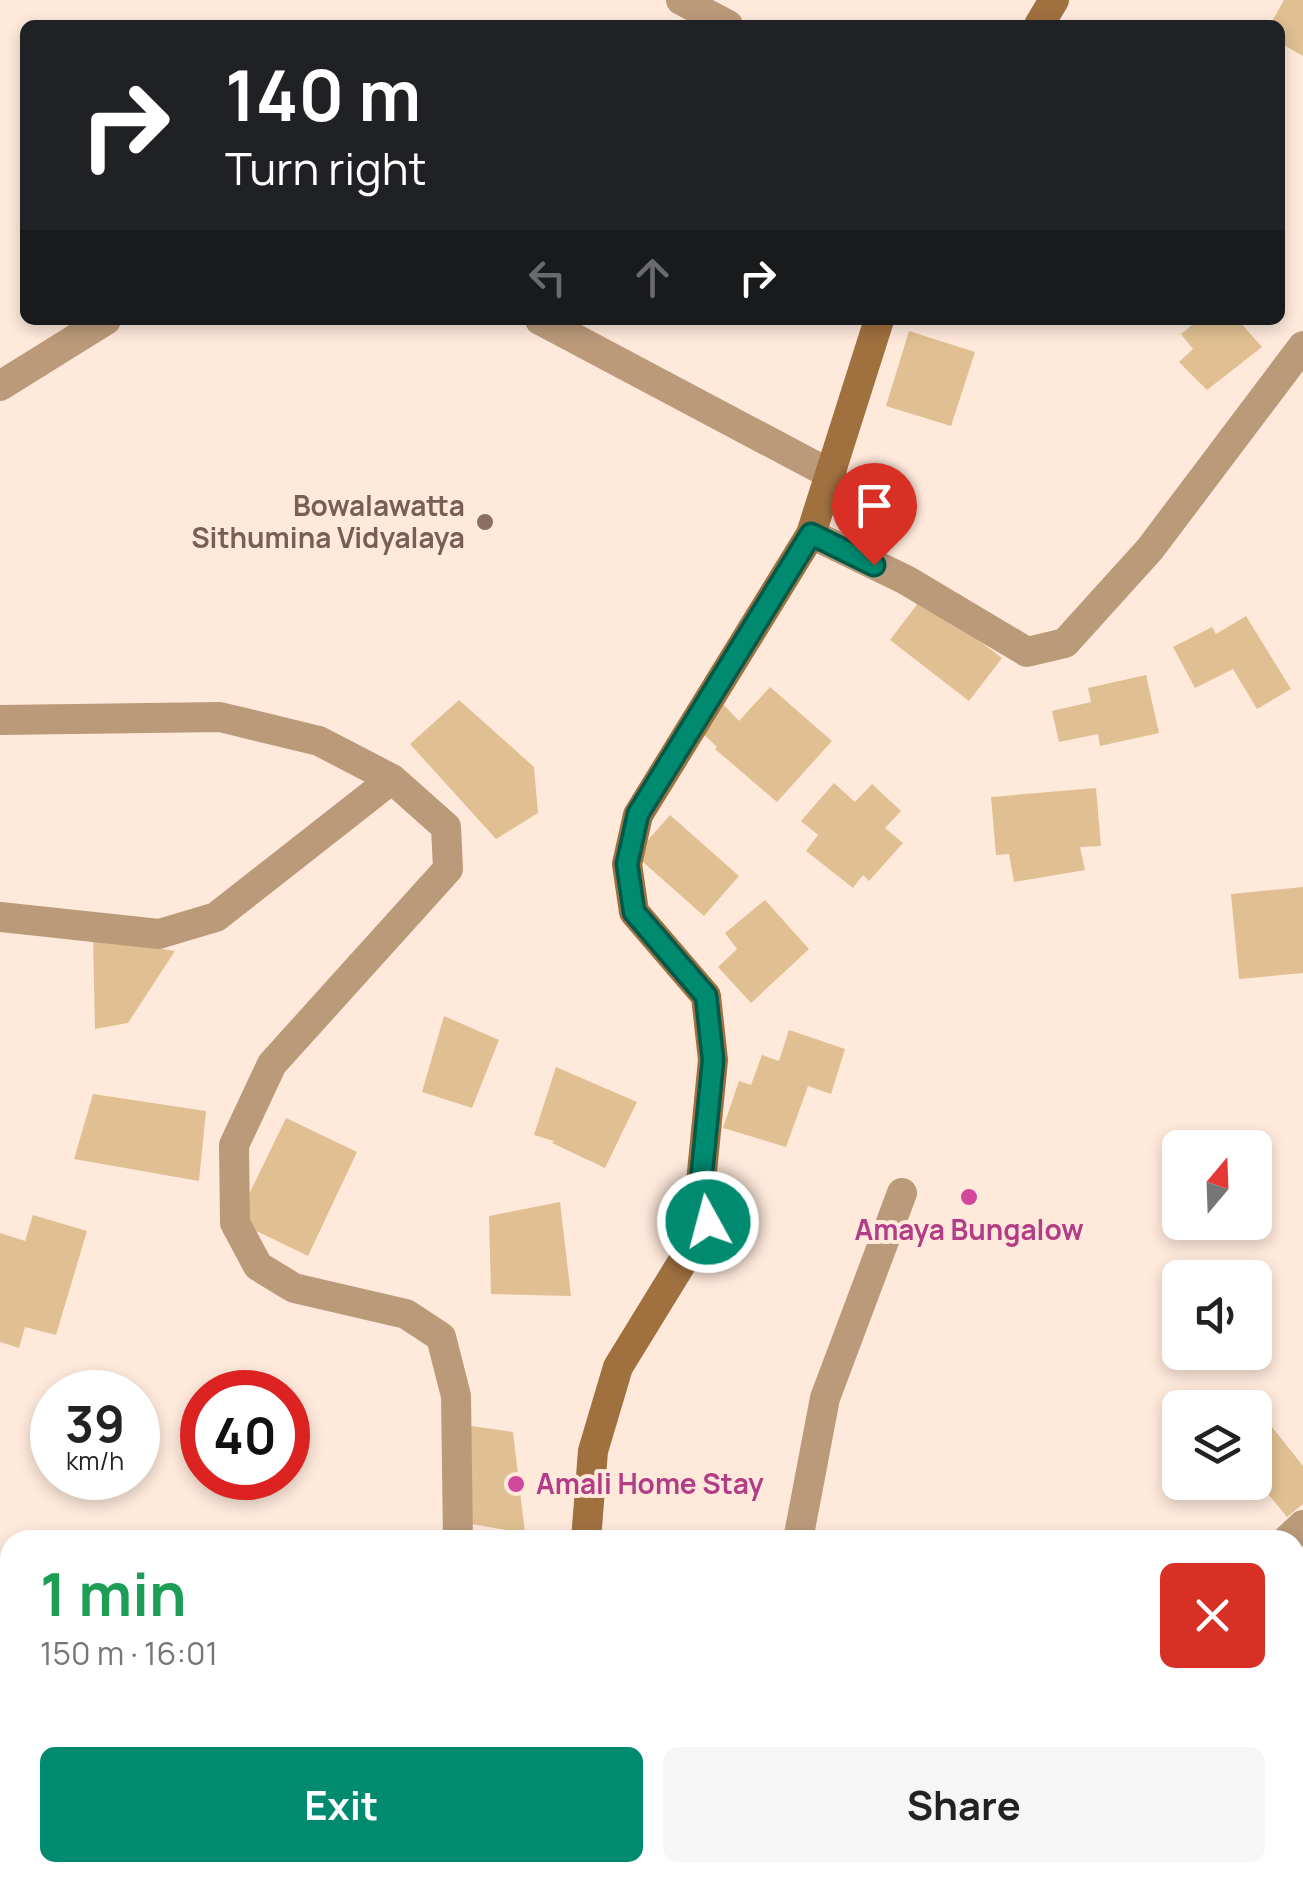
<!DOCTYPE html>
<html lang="en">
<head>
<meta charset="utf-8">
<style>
  body { margin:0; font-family:Manrope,sans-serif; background:#f6f6f6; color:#222; height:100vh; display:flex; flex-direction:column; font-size:38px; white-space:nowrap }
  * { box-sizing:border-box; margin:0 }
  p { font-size:32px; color:#767676 }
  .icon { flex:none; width:55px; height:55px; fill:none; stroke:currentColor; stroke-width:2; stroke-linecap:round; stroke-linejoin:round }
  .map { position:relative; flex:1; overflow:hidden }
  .details { position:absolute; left:0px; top:1530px; width:1305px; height:352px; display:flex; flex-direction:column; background:#fff; border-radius:30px 30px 0 0; box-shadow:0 5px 15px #0003 }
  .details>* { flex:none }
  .hud { position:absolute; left:20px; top:20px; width:1265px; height:305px; border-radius:15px; box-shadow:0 5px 15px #0003; background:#202124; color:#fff; overflow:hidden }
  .needle { width:65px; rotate:19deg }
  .buttons { position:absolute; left:1162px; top:1130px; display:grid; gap:20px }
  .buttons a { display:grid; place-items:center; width:110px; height:110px; border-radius:15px; background:#fff; box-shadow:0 5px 15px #0003; font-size:50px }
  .speed { position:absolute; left:30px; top:1370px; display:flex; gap:20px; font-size:50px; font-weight:700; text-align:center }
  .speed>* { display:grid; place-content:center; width:130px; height:130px; border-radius:50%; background:#fff; box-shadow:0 5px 15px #0003; line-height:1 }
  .speed small { font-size:25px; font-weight:400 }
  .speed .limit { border:15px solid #d22; background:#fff; color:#111 }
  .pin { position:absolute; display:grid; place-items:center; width:85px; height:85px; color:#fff; margin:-102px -42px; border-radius:50% 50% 50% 0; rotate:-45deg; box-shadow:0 0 10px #0007 }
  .pin .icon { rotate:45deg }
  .me { position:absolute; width:110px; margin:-55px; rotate:353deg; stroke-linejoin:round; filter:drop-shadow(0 0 8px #0008) }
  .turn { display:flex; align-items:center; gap:35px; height:210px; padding:0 40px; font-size:45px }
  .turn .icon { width:130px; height:130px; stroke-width:2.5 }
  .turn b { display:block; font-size:70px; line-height:85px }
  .lanes { display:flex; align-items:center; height:95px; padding:0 40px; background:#0003; justify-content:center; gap:50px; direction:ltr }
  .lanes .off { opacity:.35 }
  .round { display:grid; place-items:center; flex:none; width:105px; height:105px; border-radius:15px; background:#f6f6f6 }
  .summary { display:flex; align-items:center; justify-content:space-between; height:170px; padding:0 40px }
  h1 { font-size:60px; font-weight:700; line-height:75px; color:#1e9e55 }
  .cta { display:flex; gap:20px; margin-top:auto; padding:20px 40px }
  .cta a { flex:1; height:115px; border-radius:15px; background:#008a70; color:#fff; font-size:40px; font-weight:700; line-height:115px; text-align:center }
  .cta a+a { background:#f6f6f6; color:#222 }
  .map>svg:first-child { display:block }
</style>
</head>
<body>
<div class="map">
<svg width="1303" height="1881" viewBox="0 0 1303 1881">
  <rect width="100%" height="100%" fill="#fee9db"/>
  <path fill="#e0c092" d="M1284,0H1303V56L1280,43V25H1270Z
    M1198,320H1238L1262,347L1207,390L1179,362L1193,349L1181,334Z
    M909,331L975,352L951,426L886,406Z
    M922,598L1002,658L969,701L890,640Z
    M1246,616L1291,689L1257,709L1233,669L1195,688L1173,647L1212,627L1216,634Z
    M1146,675L1159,733L1100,746L1098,734L1059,742L1052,711L1091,702L1088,688Z
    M770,687L832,741L777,802L715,749L717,747L697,728L722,703L739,721Z
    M459,700L534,767L538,813L496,839L410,744Z
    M834,783L855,802L872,784L901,811L885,828L903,843L869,881L863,875L853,888L806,851L818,835L801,821Z
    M1096,788L1101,846L1080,847L1085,870L1014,882L1009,854L996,855L991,797Z
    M670,815L739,876L704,916L635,855Z
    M1303,887V973L1239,979L1231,894Z
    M765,900L809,949L751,1003L718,967L737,949L725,933Z
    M93,937L175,951L128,1023L95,1029Z
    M444,1016L499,1040L472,1108L422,1092Z
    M789,1030L845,1049L831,1094L808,1086L786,1147L723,1128L739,1081L751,1085L762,1055L779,1061Z
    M556,1067L637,1102L605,1168L552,1143L554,1141L534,1135Z
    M93,1094L206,1111L199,1181L74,1159Z
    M286,1118L357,1152L308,1256L236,1221Z
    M560,1202L571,1296L491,1294L489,1216Z
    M33,1215L87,1231L56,1335L25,1327L19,1348L0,1342V1233L25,1241Z
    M1260,1412L1303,1466V1504L1287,1517L1255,1478V1416Z
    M464,1425L513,1432L525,1533L471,1524Z
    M0,1611L10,1615V1703L0,1699Z
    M1303,1779V1881H1242L1238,1872H1295V1783Z"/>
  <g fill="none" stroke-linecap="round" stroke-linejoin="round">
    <path stroke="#bb9a7a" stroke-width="30" d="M681,0L728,25
      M540,320L832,475
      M0,386L106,320
      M811,534L906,580L1027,652L1065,643L1150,549L1303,346
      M0,720L220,717L319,741L392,779L446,827L448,869L272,1064L234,1145L235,1223L258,1266L294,1288L406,1314L441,1337L456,1396L458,1540
      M0,917L159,934L216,917L392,779
      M798,1540L825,1398L902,1193
      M1287,1540L1303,1525
      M682,1881L688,1872
      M724,1881L727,1872
      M1128,1881L1131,1872"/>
    <path stroke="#a0703f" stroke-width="30" d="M1039,25L1054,0
      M586,1540L593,1451L618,1367L707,1222L701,1182L713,1060L706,996L634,912L627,864L638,815L811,534L879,320
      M382,1881L388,1872"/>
  </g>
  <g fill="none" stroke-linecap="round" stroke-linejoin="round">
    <g stroke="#005a49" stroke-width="25">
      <path id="route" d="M708,1222L701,1182L713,1060L706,996L634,912L627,864L638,814L811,534L874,565"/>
    </g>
    <use href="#route" stroke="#008a70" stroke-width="18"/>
  </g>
  <circle fill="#8d6e63" stroke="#fee9db" stroke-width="4" cx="485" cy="522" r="10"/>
  <g fill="#d1479c" stroke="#fee9db" stroke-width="4">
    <circle cx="969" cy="1197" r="10"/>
    <circle cx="516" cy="1484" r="10"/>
  </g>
  <g text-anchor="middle" stroke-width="8" stroke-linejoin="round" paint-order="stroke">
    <g font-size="28" font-weight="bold" fill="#785e54" stroke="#fee9db" text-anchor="end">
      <text x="465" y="516">Bowalawatta<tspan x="465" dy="32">Sithumina Vidyalaya</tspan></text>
    </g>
    <g font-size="28" font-weight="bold" fill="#b23c85" stroke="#fee9db">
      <text x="969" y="1240">Amaya Bungalow</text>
      <text x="536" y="1494" text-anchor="start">Amali Home Stay</text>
    </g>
  </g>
</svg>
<div class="buttons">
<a><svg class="needle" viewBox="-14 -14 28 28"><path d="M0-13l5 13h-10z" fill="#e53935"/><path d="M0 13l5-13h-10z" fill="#767676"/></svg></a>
<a><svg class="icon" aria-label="sound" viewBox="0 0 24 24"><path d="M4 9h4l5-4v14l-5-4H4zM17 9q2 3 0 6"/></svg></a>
<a><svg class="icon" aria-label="layers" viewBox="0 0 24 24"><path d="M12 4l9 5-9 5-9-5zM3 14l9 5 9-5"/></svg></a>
</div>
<div class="speed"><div>39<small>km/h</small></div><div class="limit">40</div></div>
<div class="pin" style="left:874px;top:565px;background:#d93025"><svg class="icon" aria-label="arrive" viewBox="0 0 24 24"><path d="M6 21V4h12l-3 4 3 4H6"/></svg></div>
<svg class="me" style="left:708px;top:1222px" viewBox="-20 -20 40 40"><circle r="17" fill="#008a70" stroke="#fff" stroke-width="3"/><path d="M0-11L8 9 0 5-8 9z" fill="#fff"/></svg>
<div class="hud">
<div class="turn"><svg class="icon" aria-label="right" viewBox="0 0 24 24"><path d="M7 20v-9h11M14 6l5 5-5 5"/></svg><div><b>140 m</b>Turn right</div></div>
<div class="lanes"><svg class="icon off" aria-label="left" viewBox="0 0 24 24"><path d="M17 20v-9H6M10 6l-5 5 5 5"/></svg><svg class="icon off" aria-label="ahead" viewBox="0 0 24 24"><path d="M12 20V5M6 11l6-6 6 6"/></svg><svg class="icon" aria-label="right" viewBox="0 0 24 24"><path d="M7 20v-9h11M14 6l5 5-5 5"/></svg></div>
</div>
<section class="details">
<div class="summary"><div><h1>1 min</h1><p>150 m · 16:01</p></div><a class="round" style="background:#d93025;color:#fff"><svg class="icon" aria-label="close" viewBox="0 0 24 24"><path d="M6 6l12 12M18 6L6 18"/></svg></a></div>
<div class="cta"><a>Exit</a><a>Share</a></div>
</section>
</div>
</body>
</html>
